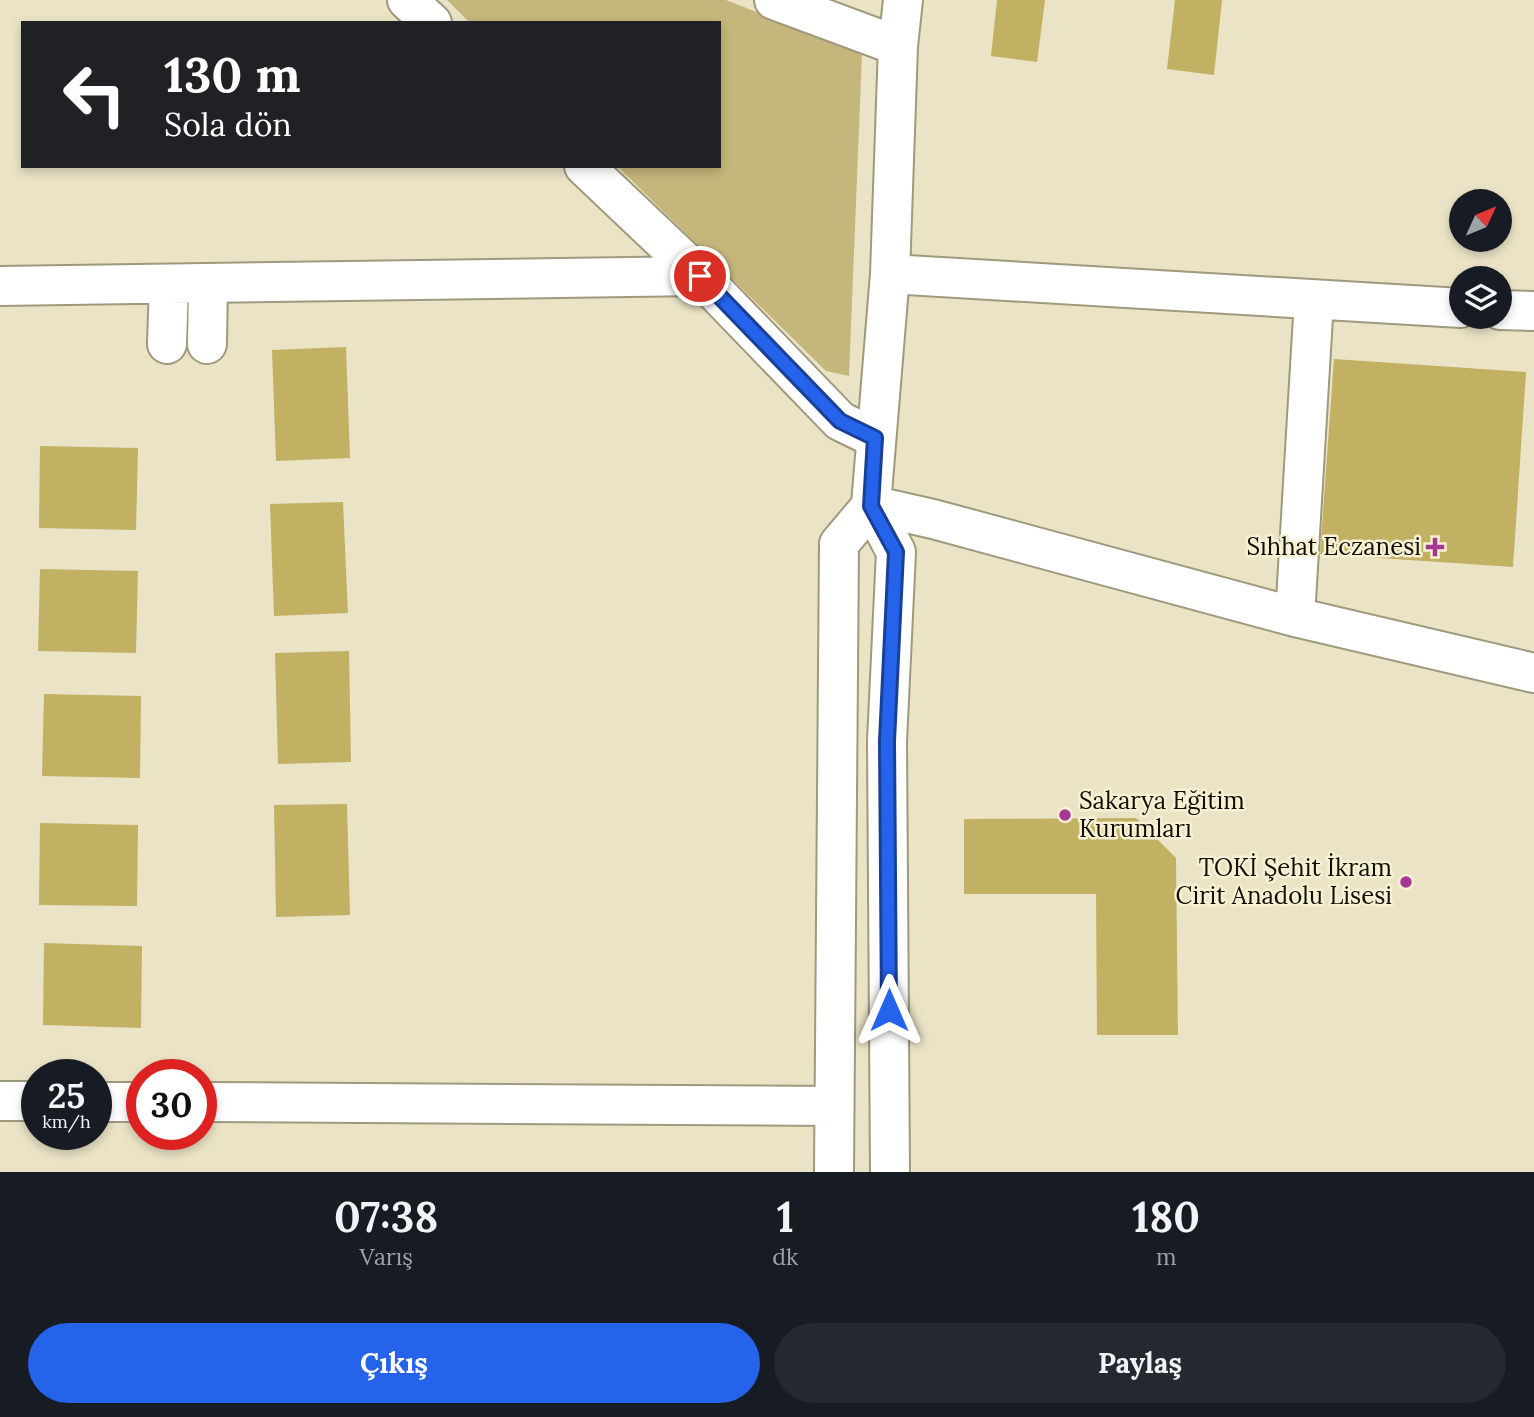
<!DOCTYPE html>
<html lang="tr">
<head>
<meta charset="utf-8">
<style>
  body { margin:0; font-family:Lora,serif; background:#242831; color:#f1f3f6; height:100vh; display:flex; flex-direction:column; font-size:26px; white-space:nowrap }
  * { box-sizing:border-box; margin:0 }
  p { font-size:23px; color:#9ea1a6 }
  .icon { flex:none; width:38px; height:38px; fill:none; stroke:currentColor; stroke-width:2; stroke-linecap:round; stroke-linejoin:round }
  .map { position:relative; height:1172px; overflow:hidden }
  .panel { display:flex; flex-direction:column; background:#171b24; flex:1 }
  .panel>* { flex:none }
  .hud { position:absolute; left:21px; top:21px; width:700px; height:147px; border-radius:0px; box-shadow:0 4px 10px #0003; background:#202124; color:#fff; overflow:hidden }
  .needle { width:46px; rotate:46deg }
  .fabs { position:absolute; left:1449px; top:189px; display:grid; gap:14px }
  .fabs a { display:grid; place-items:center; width:63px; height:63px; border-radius:50%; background:#171b24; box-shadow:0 4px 10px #0003; font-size:35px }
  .speed { position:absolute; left:21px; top:1059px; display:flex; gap:14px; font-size:35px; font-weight:700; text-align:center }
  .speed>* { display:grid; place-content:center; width:91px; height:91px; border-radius:50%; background:#171b24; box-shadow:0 4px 10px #0003; line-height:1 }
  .speed small { font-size:18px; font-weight:400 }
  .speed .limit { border:10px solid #d22; background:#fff; color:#111 }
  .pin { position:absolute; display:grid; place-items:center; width:60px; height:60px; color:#fff; margin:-30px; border:4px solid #fff; border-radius:50%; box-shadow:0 2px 7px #0007 }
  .me { position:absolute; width:77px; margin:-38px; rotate:0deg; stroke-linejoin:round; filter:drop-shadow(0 0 5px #0008) }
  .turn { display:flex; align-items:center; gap:24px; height:147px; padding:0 28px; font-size:32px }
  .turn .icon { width:91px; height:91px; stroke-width:2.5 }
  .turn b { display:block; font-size:49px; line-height:60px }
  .eta { display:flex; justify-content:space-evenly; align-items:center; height:119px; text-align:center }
  .eta b { font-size:42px; font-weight:800; line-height:49px }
  .button { display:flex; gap:14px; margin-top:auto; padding:14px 28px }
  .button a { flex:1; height:80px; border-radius:42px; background:#2563eb; color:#fff; font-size:28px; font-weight:800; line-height:80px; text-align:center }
  .button a+a { background:#242831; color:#f1f3f6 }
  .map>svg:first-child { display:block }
</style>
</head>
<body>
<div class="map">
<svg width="1534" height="1172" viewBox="0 0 1534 1172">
  <rect width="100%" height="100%" fill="#eae3c6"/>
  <path fill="#c5b77b" d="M447,0H726L862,54L849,376L826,371L617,166H719V23H470Z"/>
  <path fill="#c2b063" d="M997,0H1045L1037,62L991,56Z
    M1175,0H1222L1214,75L1167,69Z
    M346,347L350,458L276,461L272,350Z
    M1334,359L1526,372L1513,567L1320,554Z
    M40,446L138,448L136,530L39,528Z
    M343,502L348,613L274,616L270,504Z
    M40,569L138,571L136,653L38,651Z
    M349,651L351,762L278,764L275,653Z
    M44,694L141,696L140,778L42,776Z
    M347,804L350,915L276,917L274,805Z
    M1136,818L1176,858L1178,1035H1097L1096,894H964V819Z
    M40,823L138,825L137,906L39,905Z
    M44,943L142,946L141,1028L43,1025Z"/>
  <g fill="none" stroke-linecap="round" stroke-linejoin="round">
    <g stroke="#9f997d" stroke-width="42">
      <path id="minor" d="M407,0L432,23
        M774,0L898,46
        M584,166L700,276L840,421L875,438
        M890,274L1461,308
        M0,286L700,276
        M1500,310L1534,311
        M167,344L169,284
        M207,344L208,283
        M871,505L933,519L1295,617L1534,673
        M1295,617L1314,300
        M0,1101H37
        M96,1102H142
        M201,1102L834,1106
        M834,1172L839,544L871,506
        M890,1172L887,741L896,552L871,505L890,274L898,46L903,0"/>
    </g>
    <use href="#minor" stroke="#fff" stroke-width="38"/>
  </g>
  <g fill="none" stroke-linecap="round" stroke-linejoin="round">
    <g stroke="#184099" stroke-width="18">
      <path id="route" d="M700,276L840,421L875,438L871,506L896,552L887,741L889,1010"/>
    </g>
    <use href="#route" stroke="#2563eb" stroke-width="12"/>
  </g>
  <g fill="#a73794" stroke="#f7f1d3" stroke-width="2.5">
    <path d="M1431.5 536.5h7v7h7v7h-7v7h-7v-7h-7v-7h7z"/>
    <circle cx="1065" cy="815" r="7"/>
    <circle cx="1406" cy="882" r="7"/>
  </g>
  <g text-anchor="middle" stroke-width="5" stroke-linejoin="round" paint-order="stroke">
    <g font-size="24" fill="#110e05" stroke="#f7f1d3" text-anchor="end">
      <text x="1421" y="555">Sıhhat Eczanesi</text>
      <text x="1079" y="809" text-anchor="start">Sakarya Eğitim<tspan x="1079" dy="28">Kurumları</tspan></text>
      <text x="1392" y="876">TOKİ Şehit İkram<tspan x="1392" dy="28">Cirit Anadolu Lisesi</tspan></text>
    </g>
  </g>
</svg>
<div class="fabs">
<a><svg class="needle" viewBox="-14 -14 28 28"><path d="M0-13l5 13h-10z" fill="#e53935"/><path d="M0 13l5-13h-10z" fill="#9ea1a6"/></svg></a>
<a><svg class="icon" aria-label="layers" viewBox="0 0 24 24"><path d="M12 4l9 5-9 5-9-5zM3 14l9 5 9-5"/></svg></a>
</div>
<div class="speed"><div>25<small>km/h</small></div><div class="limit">30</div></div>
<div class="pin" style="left:700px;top:276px;background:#d93025"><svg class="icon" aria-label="arrive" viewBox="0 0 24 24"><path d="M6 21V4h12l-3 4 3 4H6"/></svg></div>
<svg class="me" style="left:889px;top:1010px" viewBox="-20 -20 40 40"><path d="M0-17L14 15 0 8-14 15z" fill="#2563eb" stroke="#fff" stroke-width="4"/></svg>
<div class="hud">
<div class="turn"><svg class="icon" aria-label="left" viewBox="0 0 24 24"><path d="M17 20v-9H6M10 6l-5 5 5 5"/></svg><div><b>130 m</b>Sola dön</div></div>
</div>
</div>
<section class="panel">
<div class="eta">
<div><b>07:38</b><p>Varış</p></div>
<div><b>1</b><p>dk</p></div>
<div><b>180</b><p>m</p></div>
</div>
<div class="button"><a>Çıkış</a><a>Paylaş</a></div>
</section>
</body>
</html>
